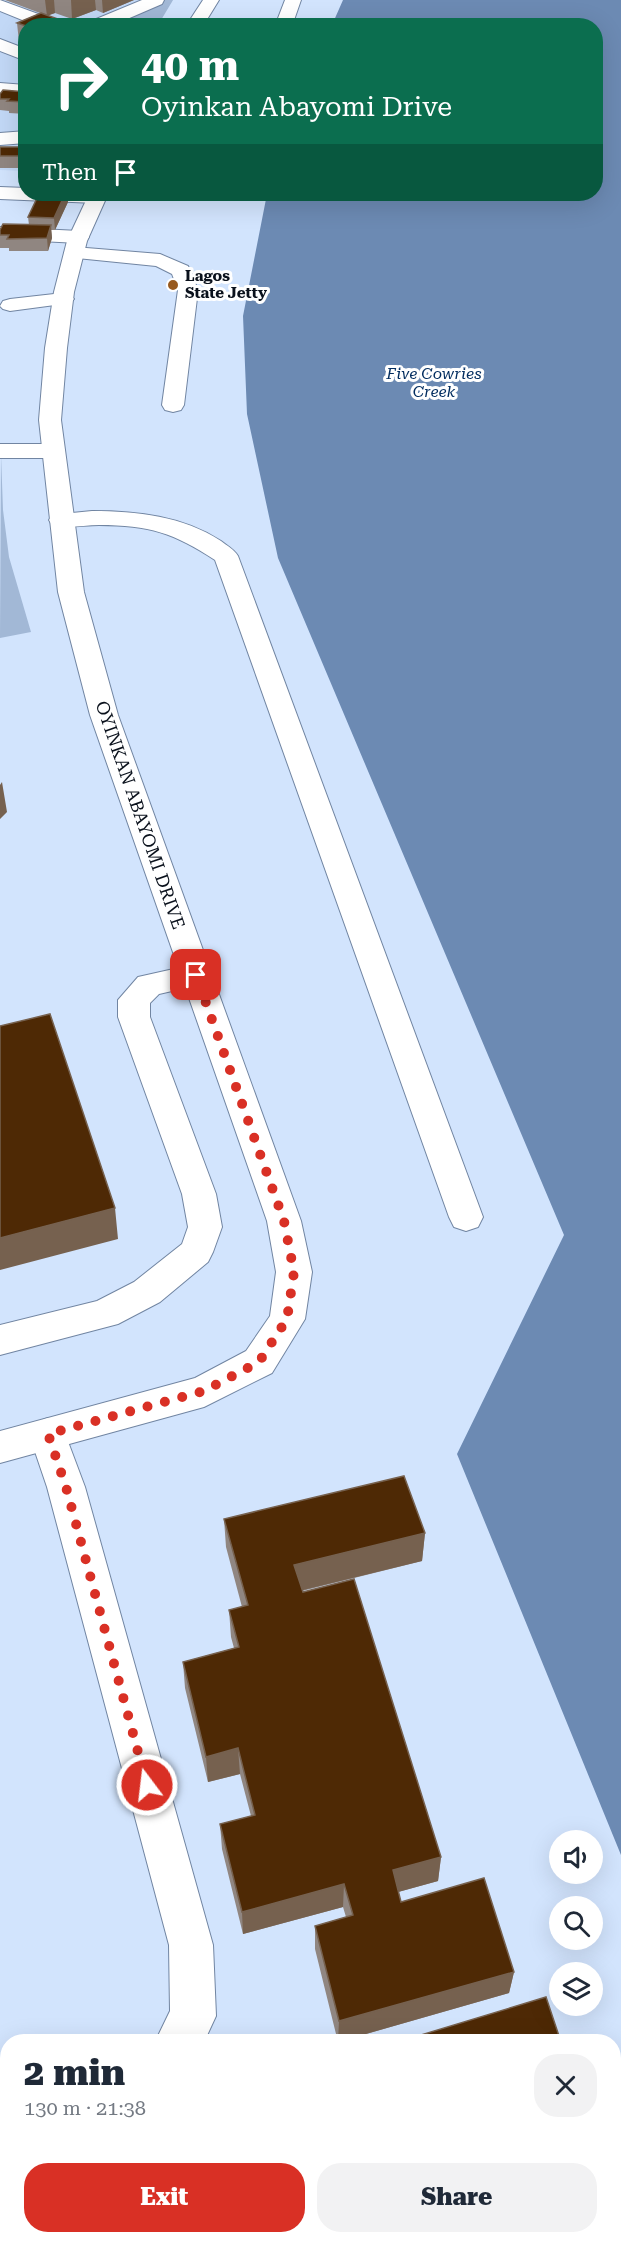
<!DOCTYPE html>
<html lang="en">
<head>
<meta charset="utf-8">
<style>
  body { margin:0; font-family:"Roboto Serif",serif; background:#f2f2f3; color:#1f2937; height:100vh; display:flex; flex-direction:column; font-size:22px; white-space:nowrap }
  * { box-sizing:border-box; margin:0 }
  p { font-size:20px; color:#747a83 }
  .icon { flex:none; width:33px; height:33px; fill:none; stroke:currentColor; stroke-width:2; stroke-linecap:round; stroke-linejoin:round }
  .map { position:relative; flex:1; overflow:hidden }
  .details { position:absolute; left:0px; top:2034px; width:621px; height:210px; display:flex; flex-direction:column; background:#fff; border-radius:24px 24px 0 0; box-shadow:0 6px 24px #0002 }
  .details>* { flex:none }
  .banner { position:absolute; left:18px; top:18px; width:585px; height:183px; border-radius:24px; box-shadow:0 6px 24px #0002; background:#0b6e4f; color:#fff; overflow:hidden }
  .fabs { position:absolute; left:549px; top:1830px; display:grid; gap:12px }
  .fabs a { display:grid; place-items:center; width:54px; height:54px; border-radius:50%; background:#fff; box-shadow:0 6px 24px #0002; font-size:30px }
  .pin { position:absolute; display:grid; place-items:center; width:51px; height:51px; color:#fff; margin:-26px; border-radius:12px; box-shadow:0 3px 9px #0006 }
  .me { position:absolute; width:66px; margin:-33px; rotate:345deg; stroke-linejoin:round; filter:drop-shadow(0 0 4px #0008) }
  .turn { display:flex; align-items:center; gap:21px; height:126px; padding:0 24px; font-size:27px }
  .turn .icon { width:78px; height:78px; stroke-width:2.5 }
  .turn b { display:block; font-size:42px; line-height:51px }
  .then { display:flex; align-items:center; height:57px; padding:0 24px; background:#0003; gap:12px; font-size:22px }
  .round { display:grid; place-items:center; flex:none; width:63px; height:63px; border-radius:24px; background:#f2f2f3 }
  .summary { display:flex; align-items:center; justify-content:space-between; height:102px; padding:0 24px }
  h1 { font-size:36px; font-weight:800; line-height:45px }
  .cta { display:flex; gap:12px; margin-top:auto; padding:12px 24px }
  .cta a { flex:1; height:69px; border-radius:24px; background:#d93025; color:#fff; font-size:24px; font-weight:800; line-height:69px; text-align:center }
  .cta a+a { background:#f2f2f3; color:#1f2937 }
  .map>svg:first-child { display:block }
</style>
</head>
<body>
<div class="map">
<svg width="621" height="2244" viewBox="0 0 621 2244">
  <rect width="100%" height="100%" fill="#d2e4fd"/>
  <path fill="#c2d8f6" d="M0,0H173L158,25L26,26L25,84L0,82Z
    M0,101L25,104V171L0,170Z"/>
  <path fill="#a2b8d6" d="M163,0H173L158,25H135L118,19Z
    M1,455L3,510L9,557L31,632L0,638Z"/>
  <path fill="#6c8ab3" d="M343,0H621V1855L457,1454L564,1235L278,558L247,414L243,316L267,194H596V26L332,25Z"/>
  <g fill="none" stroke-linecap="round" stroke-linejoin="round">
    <path fill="#6c8ab3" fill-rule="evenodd" d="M621,2209V2233L614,2234V2210Z
      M464,2236H534L531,2244H461Z"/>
    <g stroke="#7185a2" stroke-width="2">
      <path id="service" d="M0,0L60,22L62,26H37L0,11Z
        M142,0H164L162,4L111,26H87L89,22Z
        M285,0H301L292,26H275Z
        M0,39L26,49V61L0,51Z
        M26,131V143L0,145V133Z
        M0,187L26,188V194H103L106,197L103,201L96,203L0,199Z
        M0,227L79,231L86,233L89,237L86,241L79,243L0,239Z
        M74,247L160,254L188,266L198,290L184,405L181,410L173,412L165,410L162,405L178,290L172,274L156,266L67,257L64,253L67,249Z
        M63,293L70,295L74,299L70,303L10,311L3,309L0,306L3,301L10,299Z
        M0,444H53L61,446L65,451L61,456L53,458H0Z
        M92,511C137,511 183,516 221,541C227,546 234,549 238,556L483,1217L478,1227L466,1231L454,1227L449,1217L215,560C174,533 149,525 99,525C84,525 67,529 52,525L49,520L52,515Z
        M196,964L207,967L211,975L207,983L159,994L150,1003V1017L216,1194L222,1227L213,1252L208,1262L160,1302L118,1324L0,1355V1325L97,1301L134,1282L182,1244L188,1227L182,1194L118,1017V1000L138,977Z
        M48,1418L61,1423L85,1487L213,1945L216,2016L204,2042H155L170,2011L169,1945L47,1487L29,1434L35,1423Z
        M8,2093V2141L0,2144V2096Z"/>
    </g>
    <g stroke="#7185a2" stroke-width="2">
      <path id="tertiary" d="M203,0H219L203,26H186Z
        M0,83L26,85V95L0,93Z
        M89,194H108L87,241L74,292L67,348L61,420L84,592L118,715L301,1221L312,1272L305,1319L272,1373L204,1407L0,1463V1431L195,1378L246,1351L270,1316L276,1272L267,1221L90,715L58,592L39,420L45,348L54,292L67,241Z"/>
    </g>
    <use href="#service" fill="#fff" fill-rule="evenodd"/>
    <use href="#tertiary" fill="#fff" fill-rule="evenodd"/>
  </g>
  <path fill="#908681" d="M5,0H134L103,13L96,10L72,19L55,13L48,15L26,26V45L19,42L17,23L40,13Z
    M26,92V114L9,113V111L0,110V94Z
    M0,147H24L25,159L23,168H0Z
    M65,194H67L68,202L55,230H51L52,238L48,251H9V248H0V230L29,225L28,217Z
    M224,1519L425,1533L422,1561L302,1591L441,1857L438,1881L398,1892L401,1902L514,1972L509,1993L338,2042L315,1949V1926L346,1917L343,1907L243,1934L222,1849L220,1824L251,1816L240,1774L208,1782L185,1688L183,1662L234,1648L231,1637L229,1610L242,1607L226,1547Z"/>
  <path fill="#76614f" d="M45,0H54L55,13L47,16Z
    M71,0H95L96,10L72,19Z
    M102,0H134L103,13Z
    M24,147L25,159L23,168L22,156Z
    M65,194H67L68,202L55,230L54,218Z
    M51,225L52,238L48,251L47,238Z
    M2,782L7,812L0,819V785Z
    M115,1208L118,1239L0,1270V1238Z
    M425,1533L422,1561L295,1592L294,1565Z
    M238,1748L240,1774L208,1782L206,1757Z
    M441,1857L438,1881L391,1894L393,1870Z
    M344,1884L343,1907L243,1934L242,1912Z
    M514,1972L509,1993L338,2042L339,2021Z"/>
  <path fill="#4e2905" stroke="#76614f" stroke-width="1.5" d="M41,13L77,26H26L17,23Z
    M3,90L26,92V102L7,101L9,99H0V94Z
    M0,147H24L22,156H0Z
    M39,194H65L54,218L28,217Z
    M3,224L51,225L47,238L7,239L9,235H0V230Z
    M50,1014L115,1208L0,1238V1026Z
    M404,1476L425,1533L294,1565L303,1592L354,1579L441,1857L393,1870L401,1902L484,1878L514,1972L339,2021L315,1926L353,1915L344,1884L242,1912L220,1824L255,1815L238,1748L206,1757L183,1662L239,1647L229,1610L248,1605L224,1519Z
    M546,1997L561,2042H398Z"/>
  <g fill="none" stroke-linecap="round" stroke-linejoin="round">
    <path stroke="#d93025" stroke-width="10" stroke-dasharray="0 18" d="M147,1785L66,1487L48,1434L204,1391L259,1362L287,1319L294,1272L284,1221L196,975"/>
  </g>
  <circle fill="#97591e" stroke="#fff" stroke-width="2" cx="173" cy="285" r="6"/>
  <g text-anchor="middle" stroke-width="6" stroke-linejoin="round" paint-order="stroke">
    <g font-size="15" font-weight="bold" fill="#0a111c" stroke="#fff" text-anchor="start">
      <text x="185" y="281">Lagos<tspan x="185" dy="17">State Jetty</tspan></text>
    </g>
    <g font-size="16" font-style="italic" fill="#012c5f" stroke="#fff">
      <text x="434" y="379">Five Cowries<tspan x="434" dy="18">Creek</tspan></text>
    </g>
    <g font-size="18" fill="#0a111c" stroke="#fff">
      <text transform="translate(140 815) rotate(71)" y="6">OYINKAN ABAYOMI DRIVE</text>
    </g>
  </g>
</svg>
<div class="fabs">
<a><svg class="icon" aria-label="sound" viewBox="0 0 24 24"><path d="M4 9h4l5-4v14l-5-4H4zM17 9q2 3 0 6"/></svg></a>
<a><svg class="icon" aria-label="search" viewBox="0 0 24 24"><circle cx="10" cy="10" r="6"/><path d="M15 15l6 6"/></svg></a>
<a><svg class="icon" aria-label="layers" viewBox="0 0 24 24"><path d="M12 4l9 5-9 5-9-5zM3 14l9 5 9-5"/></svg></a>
</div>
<div class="pin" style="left:196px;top:975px;background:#d93025"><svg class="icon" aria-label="arrive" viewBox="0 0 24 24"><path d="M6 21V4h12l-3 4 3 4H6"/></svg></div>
<svg class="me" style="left:147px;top:1785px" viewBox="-20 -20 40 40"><circle r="17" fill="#d93025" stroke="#fff" stroke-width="3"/><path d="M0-11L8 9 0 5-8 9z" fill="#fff"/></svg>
<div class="banner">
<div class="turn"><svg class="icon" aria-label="right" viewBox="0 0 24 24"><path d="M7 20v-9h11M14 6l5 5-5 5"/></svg><div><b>40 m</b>Oyinkan Abayomi Drive</div></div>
<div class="then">Then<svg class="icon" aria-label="arrive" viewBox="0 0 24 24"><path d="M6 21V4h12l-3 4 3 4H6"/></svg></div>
</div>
<section class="details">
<div class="summary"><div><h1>2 min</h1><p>130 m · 21:38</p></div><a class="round"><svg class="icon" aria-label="close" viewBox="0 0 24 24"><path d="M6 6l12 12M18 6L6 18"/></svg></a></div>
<div class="cta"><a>Exit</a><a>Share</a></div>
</section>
</div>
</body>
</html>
